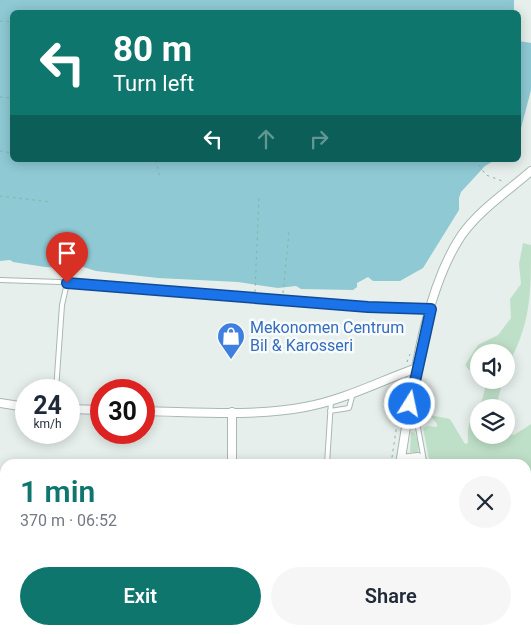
<!DOCTYPE html>
<html lang="en">
<head>
<meta charset="utf-8">
<style>
  body { margin:0; font-family:Roboto,sans-serif; background:#f6f6f7; color:#1f2937; height:100vh; display:flex; flex-direction:column; font-size:19px; white-space:nowrap }
  * { box-sizing:border-box; margin:0 }
  p { font-size:16px; color:#747a83 }
  .icon { flex:none; width:28px; height:28px; fill:none; stroke:currentColor; stroke-width:2; stroke-linecap:round; stroke-linejoin:round }
  .map { position:relative; flex:1; overflow:hidden }
  .sheet { position:absolute; left:0px; top:459px; width:531px; height:176px; display:flex; flex-direction:column; background:#fff; border-radius:15px 15px 0 0; box-shadow:0 2px 12px #0003 }
  .sheet>* { flex:none }
  .top-card { position:absolute; left:10px; top:10px; width:511px; height:152px; border-radius:8px; box-shadow:0 2px 12px #0003; background:#0f766e; color:#fff; overflow:hidden }
  .tools { position:absolute; left:470px; top:344px; display:grid; gap:10px }
  .tools a { display:grid; place-items:center; width:45px; height:45px; border-radius:50%; background:#fff; box-shadow:0 2px 12px #0003; font-size:25px }
  .speed { position:absolute; left:15px; top:379px; display:flex; gap:10px; font-size:25px; font-weight:700; text-align:center }
  .speed>* { display:grid; place-content:center; width:65px; height:65px; border-radius:50%; background:#fff; box-shadow:0 2px 12px #0003; line-height:1 }
  .speed small { font-size:12px; font-weight:400 }
  .speed .limit { border:8px solid #d22; background:#fff; color:#111 }
  .pin { position:absolute; display:grid; place-items:center; width:42px; height:42px; color:#fff; margin:-51px -21px; border-radius:50% 50% 50% 0; rotate:-45deg; box-shadow:0 0 5px #0007 }
  .pin .icon { rotate:45deg }
  .me { position:absolute; width:55px; margin:-28px; rotate:10deg; stroke-linejoin:round; filter:drop-shadow(0 0 4px #0008) }
  .turn { display:flex; align-items:center; gap:18px; height:105px; padding:0 20px; font-size:22px }
  .turn .icon { width:65px; height:65px; stroke-width:2.5 }
  .turn b { display:block; font-size:35px; line-height:42px }
  .lanes { display:flex; align-items:center; height:48px; padding:0 20px; background:#0003; justify-content:center; gap:25px; direction:ltr }
  .lanes .off { opacity:.35 }
  .round { display:grid; place-items:center; flex:none; width:52px; height:52px; border-radius:26px; background:#f6f6f7 }
  .headline { display:flex; align-items:center; justify-content:space-between; height:85px; padding:0 20px }
  h1 { font-size:30px; font-weight:600; line-height:38px; color:#0f766e }
  .cta { display:flex; gap:10px; margin-top:auto; padding:10px 20px }
  .cta a { flex:1; height:58px; border-radius:30px; background:#0f766e; color:#fff; font-size:20px; font-weight:600; line-height:58px; text-align:center }
  .cta a+a { background:#f6f6f7; color:#1f2937 }
  .map>svg:first-child { display:block }
</style>
</head>
<body>
<div class="map">
<svg width="531" height="634" viewBox="0 0 531 634">
  <rect width="100%" height="100%" fill="#e6efeb"/>
  <path fill="#bfe0c8" d="M523,243L531,245C531,295 531,325 506,368V352H479V372L469,370L465,365L478,345L498,335L511,318L510,299L521,284L519,264Z
    M486,380H503L496,407L479,408V435H506V433L514,435L531,424V484H526V464H430L423,428L428,426L437,427V424L430,415L450,419L465,444L468,443C467,418 472,421 482,400C484,395 485,386 486,380Z
    M411,432L415,433L419,444L418,453L410,452Z"/>
  <path fill="#8ec9d4" d="M0,0H514V12H12V160H495L485,166L461,192L459,198V210L423,268L400,281H373L368,277L357,283V287L353,290L301,289L296,286L278,288L238,282L158,278L96,271L80,266L69,268L45,267L13,262L10,260L0,261Z
    M519,41L531,43V90L519,136Z"/>
  <g fill="none" stroke-linecap="round" stroke-linejoin="round">
    <g stroke="#a8b8b2" stroke-width="6">
      <path id="service" d="M0,280L60,282
        M56,390L62,305L67,283L368,307L431,309
        M330,411L349,408L353,393
        M417,422L424,461
        M327,464L331,401
        M1,604L5,608
        M21,630L22,634"/>
    </g>
    <g stroke="#a8b8b2" stroke-width="10">
      <path id="minor" d="M0,403L26,407
        M69,409L101,410
        M144,411C197,412 252,417 305,407C344,400 380,381 417,368
        M401,459L418,457L425,464
        M232,464V412
        M400,464C412,394 422,295 461,236C479,210 507,192 531,171
        M526,491L531,538
        M338,630L389,633L405,630
        M526,634L531,624"/>
    </g>
    <g stroke="#a8b8b2" stroke-width="11">
      <path id="tertiary" d="M0,544L5,545"/>
    </g>
    <g stroke="#c2cac8" stroke-width="14">
      <path id="primary" d="M477,630L488,634
        M316,634L325,630"/>
    </g>
    <path stroke="#86b3a5" stroke-width="1" stroke-dasharray="2.5 4" stroke-linecap="butt" d="M0,21L12,22
      M0,97L12,98
      M0,151L12,153
      M156,160L160,178
      M475,160L486,175L505,182
      M0,196L51,202
      M255,292L259,196
      M283,293L289,232
      M407,362L410,354
      M391,464L403,383
      M501,630L508,634
      M284,634L302,630"/>
    <use href="#service" stroke="#fff" stroke-width="4"/>
    <use href="#minor" stroke="#fff" stroke-width="8"/>
    <use href="#tertiary" stroke="#fff" stroke-width="9"/>
    <use href="#primary" stroke="#6aa596" stroke-width="11"/>
  </g>
  <g fill="none" stroke-linecap="round" stroke-linejoin="round">
    <g stroke="#114b97" stroke-width="12">
      <path id="route" d="M67,283L368,307L431,309L410,404"/>
    </g>
    <use href="#route" stroke="#1a73e8" stroke-width="9"/>
  </g>
  <defs>
    <g id="shop-pin" transform="scale(1.4375)"><path d="M0 17L-7.5 6A9.5 9.5 0 1 1 7.5 6Z" fill="#3f7fe0" stroke="#f7fbf9"/><path d="M-5-2.5h2.3a2.7 3.5 0 0 1 5.4 0H5L5.5 6h-11ZM-1.5-2.5h3a1.5 2.3 0 0 0-3 0Z" fill="#fff"/></g>
  </defs>
  <g fill-rule="evenodd">
    <use href="#shop-pin" x="231" y="336"/>
  </g>
  <g text-anchor="middle" stroke-width="5" stroke-linejoin="round" paint-order="stroke">
    <g font-size="16" fill="#366cbe" stroke="#f7fbf9" text-anchor="start">
      <text x="250" y="333">Mekonomen Centrum<tspan x="250" dy="18">Bil &amp; Karosseri</tspan></text>
    </g>
  </g>
</svg>
<div class="tools">
<a><svg class="icon" aria-label="sound" viewBox="0 0 24 24"><path d="M4 9h4l5-4v14l-5-4H4zM17 9q2 3 0 6"/></svg></a>
<a><svg class="icon" aria-label="layers" viewBox="0 0 24 24"><path d="M12 4l9 5-9 5-9-5zM3 14l9 5 9-5"/></svg></a>
</div>
<div class="speed"><div>24<small>km/h</small></div><div class="limit">30</div></div>
<div class="pin" style="left:67px;top:283px;background:#d93025"><svg class="icon" aria-label="arrive" viewBox="0 0 24 24"><path d="M6 21V4h12l-3 4 3 4H6"/></svg></div>
<svg class="me" style="left:410px;top:404px" viewBox="-20 -20 40 40"><circle r="17" fill="#1a73e8" stroke="#fff" stroke-width="3"/><path d="M0-11L8 9 0 5-8 9z" fill="#fff"/></svg>
<div class="top-card">
<div class="turn"><svg class="icon" aria-label="left" viewBox="0 0 24 24"><path d="M17 20v-9H6M10 6l-5 5 5 5"/></svg><div><b>80 m</b>Turn left</div></div>
<div class="lanes"><svg class="icon" aria-label="left" viewBox="0 0 24 24"><path d="M17 20v-9H6M10 6l-5 5 5 5"/></svg><svg class="icon off" aria-label="ahead" viewBox="0 0 24 24"><path d="M12 20V5M6 11l6-6 6 6"/></svg><svg class="icon off" aria-label="right" viewBox="0 0 24 24"><path d="M7 20v-9h11M14 6l5 5-5 5"/></svg></div>
</div>
<section class="sheet">
<div class="headline"><div><h1>1 min</h1><p>370 m · 06:52</p></div><a class="round"><svg class="icon" aria-label="close" viewBox="0 0 24 24"><path d="M6 6l12 12M18 6L6 18"/></svg></a></div>
<div class="cta"><a>Exit</a><a>Share</a></div>
</section>
</div>
</body>
</html>
